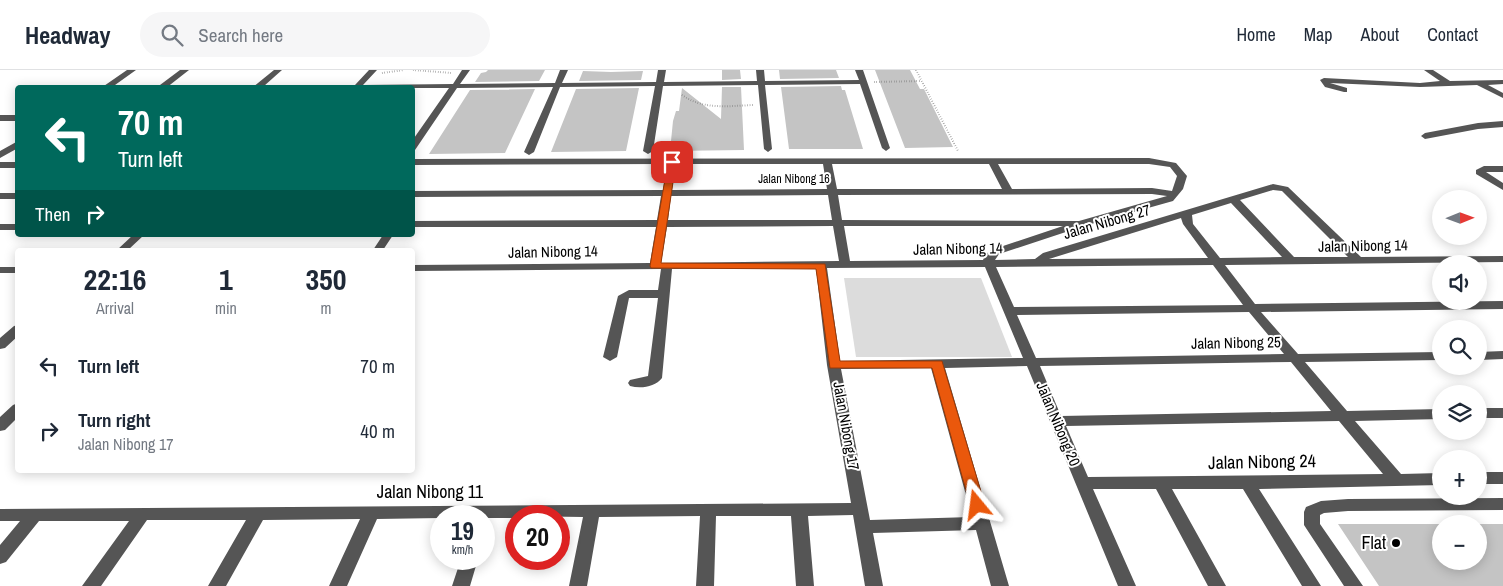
<!DOCTYPE html>
<html lang="en">
<head>
<meta charset="utf-8">
<style>
  body { margin:0; font-family:"Archivo Narrow",sans-serif; background:#f6f6f7; color:#1f2937; height:100vh; display:flex; flex-direction:column; font-size:19px; white-space:nowrap }
  * { box-sizing:border-box; margin:0 }
  p { font-size:16px; color:#747a83 }
  .icon { flex:none; width:28px; height:28px; fill:none; stroke:currentColor; stroke-width:2; stroke-linecap:round; stroke-linejoin:round }
  .map { position:relative; flex:1; overflow:hidden }
  .panel { position:absolute; left:15px; top:178px; width:400px; height:225px; display:flex; flex-direction:column; background:#fff; border-radius:5px; box-shadow:0 2px 12px #0003 }
  .panel>* { flex:none }
  .guide { position:absolute; left:15px; top:15px; width:400px; height:152px; border-radius:5px; box-shadow:0 2px 12px #0003; background:#00695c; color:#fff; overflow:hidden }
  .needle { width:32px; rotate:89deg }
  .buttons { position:absolute; left:1432px; top:120px; display:grid; gap:10px }
  .buttons a { display:grid; place-items:center; width:55px; height:55px; border-radius:50%; background:#fff; box-shadow:0 2px 12px #0003; font-size:25px }
  .speed { position:absolute; left:430px; top:435px; display:flex; gap:10px; font-size:25px; font-weight:700; text-align:center }
  .speed>* { display:grid; place-content:center; width:65px; height:65px; border-radius:50%; background:#fff; box-shadow:0 2px 12px #0003; line-height:1 }
  .speed small { font-size:12px; font-weight:400 }
  .speed .limit { border:8px solid #d22; background:#fff; color:#111 }
  .pin { position:absolute; display:grid; place-items:center; width:42px; height:42px; color:#fff; margin:-21px; border-radius:10px; box-shadow:0 2px 8px #0006 }
  .me { position:absolute; width:55px; margin:-28px; rotate:344deg; stroke-linejoin:round; filter:drop-shadow(0 0 4px #0008) }
  .turn { display:flex; align-items:center; gap:18px; height:105px; padding:0 20px; font-size:22px }
  .turn .icon { width:65px; height:65px; stroke-width:2.5 }
  .turn b { display:block; font-size:35px; line-height:42px }
  .then { display:flex; align-items:center; height:48px; padding:0 20px; background:#0003; gap:10px; font-size:19px }
  .eta { display:flex; justify-content:space-evenly; align-items:center; height:85px; text-align:center }
  .eta b { font-size:30px; font-weight:700; line-height:35px }
  ul { padding:0; list-style:none }
  li { display:flex; align-items:center; gap:15px; height:65px; padding:0 20px }
  li div { flex:1 }
  li b { display:block; font-size:19px }
  li em { font-style:normal }
  header { display:flex; align-items:center; gap:30px; box-sizing:border-box; height:70px; padding:0 25px; background:#fff; border-bottom:1px solid #e0e1e3 }
  header strong { font-size:24px }
  nav { display:flex; gap:28px; margin-inline-start:auto; font-size:18px }
  .search { width:350px; height:45px; background:#f6f6f7; display:flex; align-items:center; gap:12px; box-sizing:border-box; padding:0 18px; border-radius:28px; color:#747a83; font-size:19px }
  .map>svg:first-child { display:block }
</style>
</head>
<body>
<header>
<strong>Headway</strong>
<div class="search"><svg class="icon" aria-label="search" viewBox="0 0 24 24"><circle cx="10" cy="10" r="6"/><path d="M15 15l6 6"/></svg>Search here</div>
<nav><a>Home</a><a>Map</a><a>About</a><a>Contact</a></nav>
</header>
<div class="map">
<svg width="1503" height="516" viewBox="0 0 1503 516">
  <rect width="100%" height="100%" fill="#fff"/>
  <path fill="#dcdcdc" d="M844,208H981L1012,287H856Z"/>
  <path fill="#c4c4c4" d="M488,0H545L539,11L475,12L481,3L486,2Z
    M722,0H740L741,9L722,10Z
    M779,0H836L839,8L780,9Z
    M875,0H910L920,19H924L953,77L905,78Z
    M583,1L611,2L643,1L641,10L579,11Z
    M841,16L842,20H845L863,79H789L781,17Z
    M722,17H741L744,80L670,81L673,51L676,41H679L682,18L721,49Z
    M639,18L626,81L551,82L576,19Z
    M535,19L505,83L429,84L470,20Z
    M1338,454H1441V491H1479V454H1503V516H1379Z"/>
  <g fill="none" stroke-linecap="round" stroke-linejoin="round">
    <path stroke="#777" stroke-width="2" stroke-dasharray="0.5 2" stroke-linecap="butt" d="M413,0L452,3
      M916,0L958,81
      M382,3L404,0
      M874,12L921,11
      M682,25C703,40 728,36 753,35"/>
    <path fill="#555" fill-rule="evenodd" d="M127,0H136L115,15L142,16L146,18H101Z
      M180,0H189L166,18H156Z
      M274,0H282L264,16L355,15L369,0H377L363,15L453,14L462,0H470L460,14L555,13L560,0H568L562,13L656,12L658,0H666L664,12L757,11L756,0H764L765,11L859,10L855,0H863L890,78L886,81L882,78L860,14L765,15L772,79L768,82L764,79L758,15L663,16L653,81L648,84L643,81L655,16L560,17L534,82L529,85L524,82L553,17L457,18L415,80L412,81V71L449,18H252Z
      M1424,0H1433L1450,11L1503,10V14L1488,15L1503,23V28L1477,15L1420,17L1330,13L1347,18V22H1344L1325,17L1320,10L1324,8L1420,13L1440,11Z
      M0,45H18V51H0Z
      M1503,51V57L1478,59L1425,69L1421,66L1425,63L1478,53Z
      M18,71V78L0,88V81Z
      M1149,88L1176,93L1187,106L1183,119L1173,131L1084,156L999,184L995,190L1035,189L1043,183L1273,114L1288,117L1361,187L1503,186V192L1225,195L1255,234L1503,231V239L1261,242L1298,284L1441,282V290L1305,292L1347,341L1441,339V349L1355,351L1401,404L1441,403V415L1259,419L1321,516H1302L1243,419H1172L1226,516H1208L1156,419H1093L1136,516H1118L1027,296L945,298L1009,516H991L976,460L873,463L883,516H865L853,445L808,446L814,516H796L791,446H716L714,516H696L700,446L599,447L587,516H569L583,447L516,446V448H484V446H441V448L377,449L347,516H329L360,449L263,450L226,516H208L246,450H147L101,516H82L129,451H39L6,492L0,494V475L20,451H0V439L851,433L827,295L816,198L672,199L662,308C655,317 641,319 630,316L628,313L630,310L648,306L658,228H629L617,287L610,291L603,287L618,226L629,220H658L661,199L412,201V195L650,193L656,157H412V151L657,150L661,126L412,127V121L663,120L667,94L412,95V89ZM676,94H823L827,119L672,120ZM832,94H989L1002,119H837ZM998,94H1149L1170,97L1177,106L1172,121L1152,118L1012,119ZM1273,120L1282,121L1348,187H1294L1240,130ZM1152,124L1167,126L1079,151L842,150L838,125ZM828,125L832,150H668L671,126ZM1231,133L1282,187L1220,188L1193,154L1192,145ZM1181,148L1183,154L1208,188L1049,189ZM833,156L839,191L661,193L667,157ZM844,156H1063L991,180L985,185L983,190L850,191ZM1213,195L1243,235L1014,237L996,197ZM985,197L1023,288L840,291L827,198ZM1249,242L1284,284L1036,288L1017,245ZM1291,292L1331,341L1061,346L1040,296ZM931,298L972,447L870,450L841,299ZM1339,351L1383,404L1088,407L1066,356Z
      M0,92H18V98H0Z
      M1484,96H1503V102H1486L1503,113V120L1476,104V100Z
      M0,123H18V129H0Z
      M0,154H18V160H0Z
      M133,165H144L128,180H117Z
      M383,165H393L383,180H373Z
      M0,197H18V203H0Z
      M18,255V266L5,278L0,279V268L14,256Z
      M1503,281V289L1479,290V282Z
      M18,333V347L5,360L0,361V347L13,335Z
      M1479,338H1503V348H1479Z
      M1479,402H1503V414H1479Z
      M1503,428V440L1348,441L1324,443L1320,445V454L1363,516H1344L1304,455V442L1306,437L1321,431L1348,429Z
      M461,489H478L470,516H452Z"/>
  </g>
  <path fill="#ea580c" stroke="#983908" d="M672,89L676,92L661,193L825,194L840,291H942L985,435L982,439L977,441L972,439L970,435L932,298H830L816,199L651,198L650,196L668,92Z"/>
  <circle fill="#000" stroke="#fff" stroke-width="2" cx="1396" cy="473" r="5"/>
  <g text-anchor="middle" stroke-width="4" stroke-linejoin="round" paint-order="stroke">
    <g font-size="12" fill="#000" stroke="#fff">
      <text x="794" y="113">Jalan Nibong 16</text>
    </g>
    <g font-size="15" fill="#000" stroke="#fff">
      <text transform="translate(1107 152) rotate(-16)" y="5">Jalan Nibong 27</text>
      <text transform="translate(1363 176) rotate(-1)" y="5">Jalan Nibong 14</text>
      <text transform="translate(958 179) rotate(-1)" y="5">Jalan Nibong 14</text>
      <text transform="translate(553 182) rotate(-1)" y="5">Jalan Nibong 14</text>
      <text transform="translate(1236 273) rotate(-1)" y="5">Jalan Nibong 25</text>
      <text transform="translate(1058 354) rotate(67)" y="5">Jalan Nibong 20</text>
      <text transform="translate(846 356) rotate(80)" y="5">Jalan Nibong 17</text>
    </g>
    <g font-size="18" fill="#000" stroke="#fff">
      <text transform="translate(1262 392) rotate(-1)" y="6">Jalan Nibong 24</text>
      <text x="430" y="428">Jalan Nibong 11</text>
    </g>
    <g font-size="18" fill="#000" stroke="#fff" text-anchor="end">
      <text x="1386" y="479">Flat</text>
    </g>
  </g>
</svg>
<div class="buttons">
<a><svg class="needle" viewBox="-14 -14 28 28"><path d="M0-13l5 13h-10z" fill="#e53935"/><path d="M0 13l5-13h-10z" fill="#747a83"/></svg></a>
<a><svg class="icon" aria-label="sound" viewBox="0 0 24 24"><path d="M4 9h4l5-4v14l-5-4H4zM17 9q2 3 0 6"/></svg></a>
<a><svg class="icon" aria-label="search" viewBox="0 0 24 24"><circle cx="10" cy="10" r="6"/><path d="M15 15l6 6"/></svg></a>
<a><svg class="icon" aria-label="layers" viewBox="0 0 24 24"><path d="M12 4l9 5-9 5-9-5zM3 14l9 5 9-5"/></svg></a>
<a>+</a>
<a>−</a>
</div>
<div class="speed"><div>19<small>km/h</small></div><div class="limit">20</div></div>
<div class="pin" style="left:672px;top:92px;background:#d93025"><svg class="icon" aria-label="arrive" viewBox="0 0 24 24"><path d="M6 21V4h12l-3 4 3 4H6"/></svg></div>
<svg class="me" style="left:977px;top:435px" viewBox="-20 -20 40 40"><path d="M0-17L14 15 0 8-14 15z" fill="#ea580c" stroke="#fff" stroke-width="4"/></svg>
<div class="guide">
<div class="turn"><svg class="icon" aria-label="left" viewBox="0 0 24 24"><path d="M17 20v-9H6M10 6l-5 5 5 5"/></svg><div><b>70 m</b>Turn left</div></div>
<div class="then">Then<svg class="icon" aria-label="right" viewBox="0 0 24 24"><path d="M7 20v-9h11M14 6l5 5-5 5"/></svg></div>
</div>
<section class="panel">
<div class="eta">
<div><b>22:16</b><p>Arrival</p></div>
<div><b>1</b><p>min</p></div>
<div><b>350</b><p>m</p></div>
</div>
<ul>
<li><svg class="icon" aria-label="left" viewBox="0 0 24 24"><path d="M17 20v-9H6M10 6l-5 5 5 5"/></svg><div><b>Turn left</b></div><em>70 m</em></li>
<li><svg class="icon" aria-label="right" viewBox="0 0 24 24"><path d="M7 20v-9h11M14 6l5 5-5 5"/></svg><div><b>Turn right</b><p>Jalan Nibong 17</p></div><em>40 m</em></li>
</ul>
</section>
</div>
</body>
</html>
